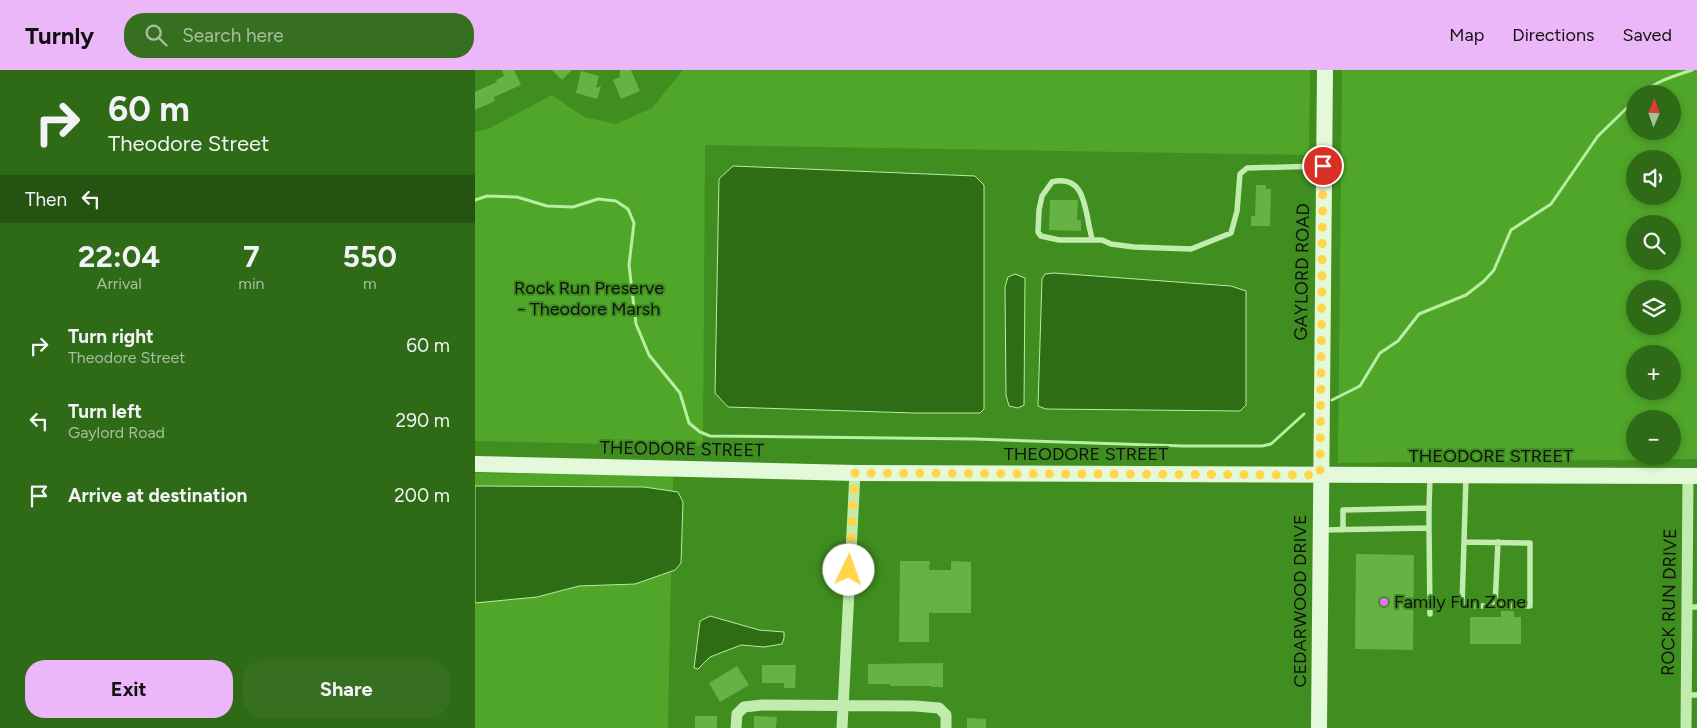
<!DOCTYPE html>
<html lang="en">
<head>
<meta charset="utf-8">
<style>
  body { margin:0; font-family:Figtree,sans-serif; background:#376f20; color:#f1f3f6; height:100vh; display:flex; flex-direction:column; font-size:19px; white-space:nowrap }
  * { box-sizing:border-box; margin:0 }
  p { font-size:16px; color:#a7bfa1 }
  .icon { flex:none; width:28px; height:28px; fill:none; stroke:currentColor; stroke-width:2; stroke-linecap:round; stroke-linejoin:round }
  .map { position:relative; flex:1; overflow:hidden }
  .side { display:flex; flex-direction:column; background:#2f6a17; width:475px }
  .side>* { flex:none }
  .hud { background:#2f6a17; color:#f1f3f6; overflow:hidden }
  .needle { width:32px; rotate:2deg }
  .buttons { position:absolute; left:1151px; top:15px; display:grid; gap:10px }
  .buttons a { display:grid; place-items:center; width:55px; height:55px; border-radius:50%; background:#2f6a17; box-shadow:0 2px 8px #0003; font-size:25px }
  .pin { position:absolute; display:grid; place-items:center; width:42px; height:42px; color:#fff; margin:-21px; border:2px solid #fff; border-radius:50%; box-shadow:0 1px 5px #0007 }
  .me { position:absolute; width:55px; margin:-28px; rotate:3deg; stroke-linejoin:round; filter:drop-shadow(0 0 4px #0008) }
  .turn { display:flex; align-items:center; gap:18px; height:105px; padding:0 25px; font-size:22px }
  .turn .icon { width:65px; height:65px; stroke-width:2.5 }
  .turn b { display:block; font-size:35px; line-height:42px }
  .then { display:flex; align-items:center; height:48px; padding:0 25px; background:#0003; gap:10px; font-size:19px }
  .eta { display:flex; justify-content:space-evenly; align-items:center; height:85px; text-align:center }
  .eta b { font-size:30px; font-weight:700; line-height:35px }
  .button { display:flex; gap:10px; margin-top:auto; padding:10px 25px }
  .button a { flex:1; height:58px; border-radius:20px; background:#ecb7f8; color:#111; font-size:20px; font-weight:700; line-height:58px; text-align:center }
  .button a+a { background:#376f20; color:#f1f3f6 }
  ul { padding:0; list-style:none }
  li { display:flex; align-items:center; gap:15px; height:75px; padding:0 25px }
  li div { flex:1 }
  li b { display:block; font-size:19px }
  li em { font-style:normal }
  header { display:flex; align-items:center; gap:30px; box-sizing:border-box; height:70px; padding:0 25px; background:#ecb7f8; color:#111 }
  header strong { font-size:24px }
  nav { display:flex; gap:28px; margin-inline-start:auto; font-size:18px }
  .search { width:350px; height:45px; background:#376f20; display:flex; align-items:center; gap:12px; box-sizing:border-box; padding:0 18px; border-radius:20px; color:#a7bfa1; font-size:19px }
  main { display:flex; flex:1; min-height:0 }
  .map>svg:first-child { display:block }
</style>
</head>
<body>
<header>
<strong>Turnly</strong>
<div class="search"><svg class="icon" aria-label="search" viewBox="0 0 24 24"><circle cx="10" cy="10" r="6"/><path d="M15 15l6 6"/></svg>Search here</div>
<nav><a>Map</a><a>Directions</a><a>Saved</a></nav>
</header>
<main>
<section class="side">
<div class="hud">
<div class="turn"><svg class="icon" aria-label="right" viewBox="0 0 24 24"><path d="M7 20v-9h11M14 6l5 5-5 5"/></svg><div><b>60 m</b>Theodore Street</div></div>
<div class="then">Then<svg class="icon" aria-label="left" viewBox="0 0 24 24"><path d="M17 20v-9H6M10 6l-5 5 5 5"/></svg></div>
</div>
<div class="eta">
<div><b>22:04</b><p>Arrival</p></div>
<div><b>7</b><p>min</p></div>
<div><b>550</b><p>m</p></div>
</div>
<ul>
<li><svg class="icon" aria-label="right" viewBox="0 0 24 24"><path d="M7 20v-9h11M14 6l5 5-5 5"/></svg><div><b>Turn right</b><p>Theodore Street</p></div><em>60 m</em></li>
<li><svg class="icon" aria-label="left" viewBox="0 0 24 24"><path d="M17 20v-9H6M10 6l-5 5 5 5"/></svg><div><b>Turn left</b><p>Gaylord Road</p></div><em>290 m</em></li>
<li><svg class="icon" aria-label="arrive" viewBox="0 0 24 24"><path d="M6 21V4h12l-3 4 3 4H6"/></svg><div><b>Arrive at destination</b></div><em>200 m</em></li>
</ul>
<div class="button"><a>Exit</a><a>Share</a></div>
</section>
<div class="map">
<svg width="1222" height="658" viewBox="0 0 1222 658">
  <rect width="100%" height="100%" fill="#3f8e1f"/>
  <path fill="#4fa629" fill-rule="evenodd" d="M208,0H835L834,85L230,75L228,376L0,371V62L15,58L77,25L109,47L141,54L177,38Z
    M867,0H1222V389L863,393ZM1160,24H1198V61H1160ZM1160,89H1198V126H1160ZM1160,154H1198V191H1160ZM1160,219H1198V256H1160ZM1160,284H1198V321H1160ZM1160,349H1198V386H1160Z
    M0,403L198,406L193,658H0Z"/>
  <path fill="#2e6c16" stroke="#b9eea1" d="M258,96L500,106L509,115V339L505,343H439L253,337L240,323L244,109Z
    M579,203L756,216L771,221V335L765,341L571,339L563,336L567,209L570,204Z
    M540,204L550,208L549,335L543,338L534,336L531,325L530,217L533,207Z
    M0,416L169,417L203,422L208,432L206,493L200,500L160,514L104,516L62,527L0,533Z
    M235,546L284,560L309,562V568L307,574L289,577L266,575L235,587L223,599L219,598L225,551Z"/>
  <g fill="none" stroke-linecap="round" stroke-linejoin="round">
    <path stroke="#b9eea1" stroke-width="3" d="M1167,24C1181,11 1199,6 1217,0
      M0,130L12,126L42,127L72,136L98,137L123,129L141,131L153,139L159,153L154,195L161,254L174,285L205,323L214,353L225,362L235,366L500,369L708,376H787L796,374L829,344
      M857,330L885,316L905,283L923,271L944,244L991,225L1009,211L1019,200L1036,160L1076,134L1123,66L1160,30"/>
  </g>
  <path fill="#65b344" d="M27,0H39L46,15L19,27L20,31L0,40V22L22,12L21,10L29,6Z
    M77,0H97L87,10Z
    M145,0H156L165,21L146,29L138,10L145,7Z
    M106,1L124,6L121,18L126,16L122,29L101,23Z
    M781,115H791V119H796L795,156H776V146H780Z
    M575,130H603L602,150H606V161L574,160Z
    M881,484L939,485L938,580L880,579Z
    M425,491H455L454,500H476V491L496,492V543H454V572H424Z
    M1026,541H1039V547H1046V574H995V547H1026Z
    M468,593V617H456V616H415V614H393V594Z
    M287,595H321L320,618H309V613H287Z
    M262,596L274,615L245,632L234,613Z
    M220,646H242V658H220Z
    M279,646L302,647L301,658H279Z
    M492,648L511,649V658H492Z"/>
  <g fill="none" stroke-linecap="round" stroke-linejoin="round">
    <path stroke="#c1ecae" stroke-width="5.5" d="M617,170C616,163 614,157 613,150C609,129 605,105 577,112L567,126L564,140L563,162L566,166L584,170H627L636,174L659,177L716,179L756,163L762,141L765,104L772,98L846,96
      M954,438L955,407
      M847,460L954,458L955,544
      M868,460V440L954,438V458
      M989,472L1055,473V536H987L991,407
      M1020,536L1023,472
      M1212,537H1222
      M1211,625H1222"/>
    <path stroke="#c1ecae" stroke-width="11" d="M261,658L262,644L269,637L287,635L440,636L464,638L471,645V658
      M367,658L380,403
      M1211,658L1213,406"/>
    <path stroke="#e3f9da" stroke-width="16" d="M0,394L380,403L1222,406
      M844,658L850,0"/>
  </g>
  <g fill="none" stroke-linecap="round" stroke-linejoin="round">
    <path stroke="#ffd54a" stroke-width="9" stroke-dasharray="0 16.2" d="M374,500L380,403L845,405L848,96"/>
  </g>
  <circle fill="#e66efa" stroke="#3f8e1f" stroke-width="2" cx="909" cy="532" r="5"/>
  <g text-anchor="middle" stroke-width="4" stroke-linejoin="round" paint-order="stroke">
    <g font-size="18" fill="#111" stroke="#3f8e1f">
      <text transform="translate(827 202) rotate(-89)" y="6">GAYLORD ROAD</text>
      <text transform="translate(207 379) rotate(1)" y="6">THEODORE STREET</text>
      <text x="611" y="390">THEODORE STREET</text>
      <text x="1016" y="392">THEODORE STREET</text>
      <text transform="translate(825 531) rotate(-90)" y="6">CEDARWOOD DRIVE</text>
      <text transform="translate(1194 532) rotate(-89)" y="6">ROCK RUN DRIVE</text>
    </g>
    <g font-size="18" fill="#111" stroke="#3f8e1f">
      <text x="114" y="224">Rock Run Preserve<tspan x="114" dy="21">- Theodore Marsh</tspan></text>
    </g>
    <g font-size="18" fill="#111" stroke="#3f8e1f" text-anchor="start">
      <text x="919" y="538">Family Fun Zone</text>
    </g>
  </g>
</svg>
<div class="buttons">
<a><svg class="needle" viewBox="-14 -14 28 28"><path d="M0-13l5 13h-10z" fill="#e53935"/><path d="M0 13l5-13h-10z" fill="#a7bfa1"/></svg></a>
<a><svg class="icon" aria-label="sound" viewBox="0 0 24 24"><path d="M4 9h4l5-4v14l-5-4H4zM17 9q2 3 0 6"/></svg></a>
<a><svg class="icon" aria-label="search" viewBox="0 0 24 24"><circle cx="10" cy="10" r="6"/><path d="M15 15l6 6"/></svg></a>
<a><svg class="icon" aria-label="layers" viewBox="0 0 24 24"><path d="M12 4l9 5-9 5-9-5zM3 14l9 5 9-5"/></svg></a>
<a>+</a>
<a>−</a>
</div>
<div class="pin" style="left:848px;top:96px;background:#d93025"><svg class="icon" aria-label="arrive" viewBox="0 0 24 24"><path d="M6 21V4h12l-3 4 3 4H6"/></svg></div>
<svg class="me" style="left:374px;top:500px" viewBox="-20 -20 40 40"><circle r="19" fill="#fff"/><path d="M0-13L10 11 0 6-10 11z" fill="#ffd54a"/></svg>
</div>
</main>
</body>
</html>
